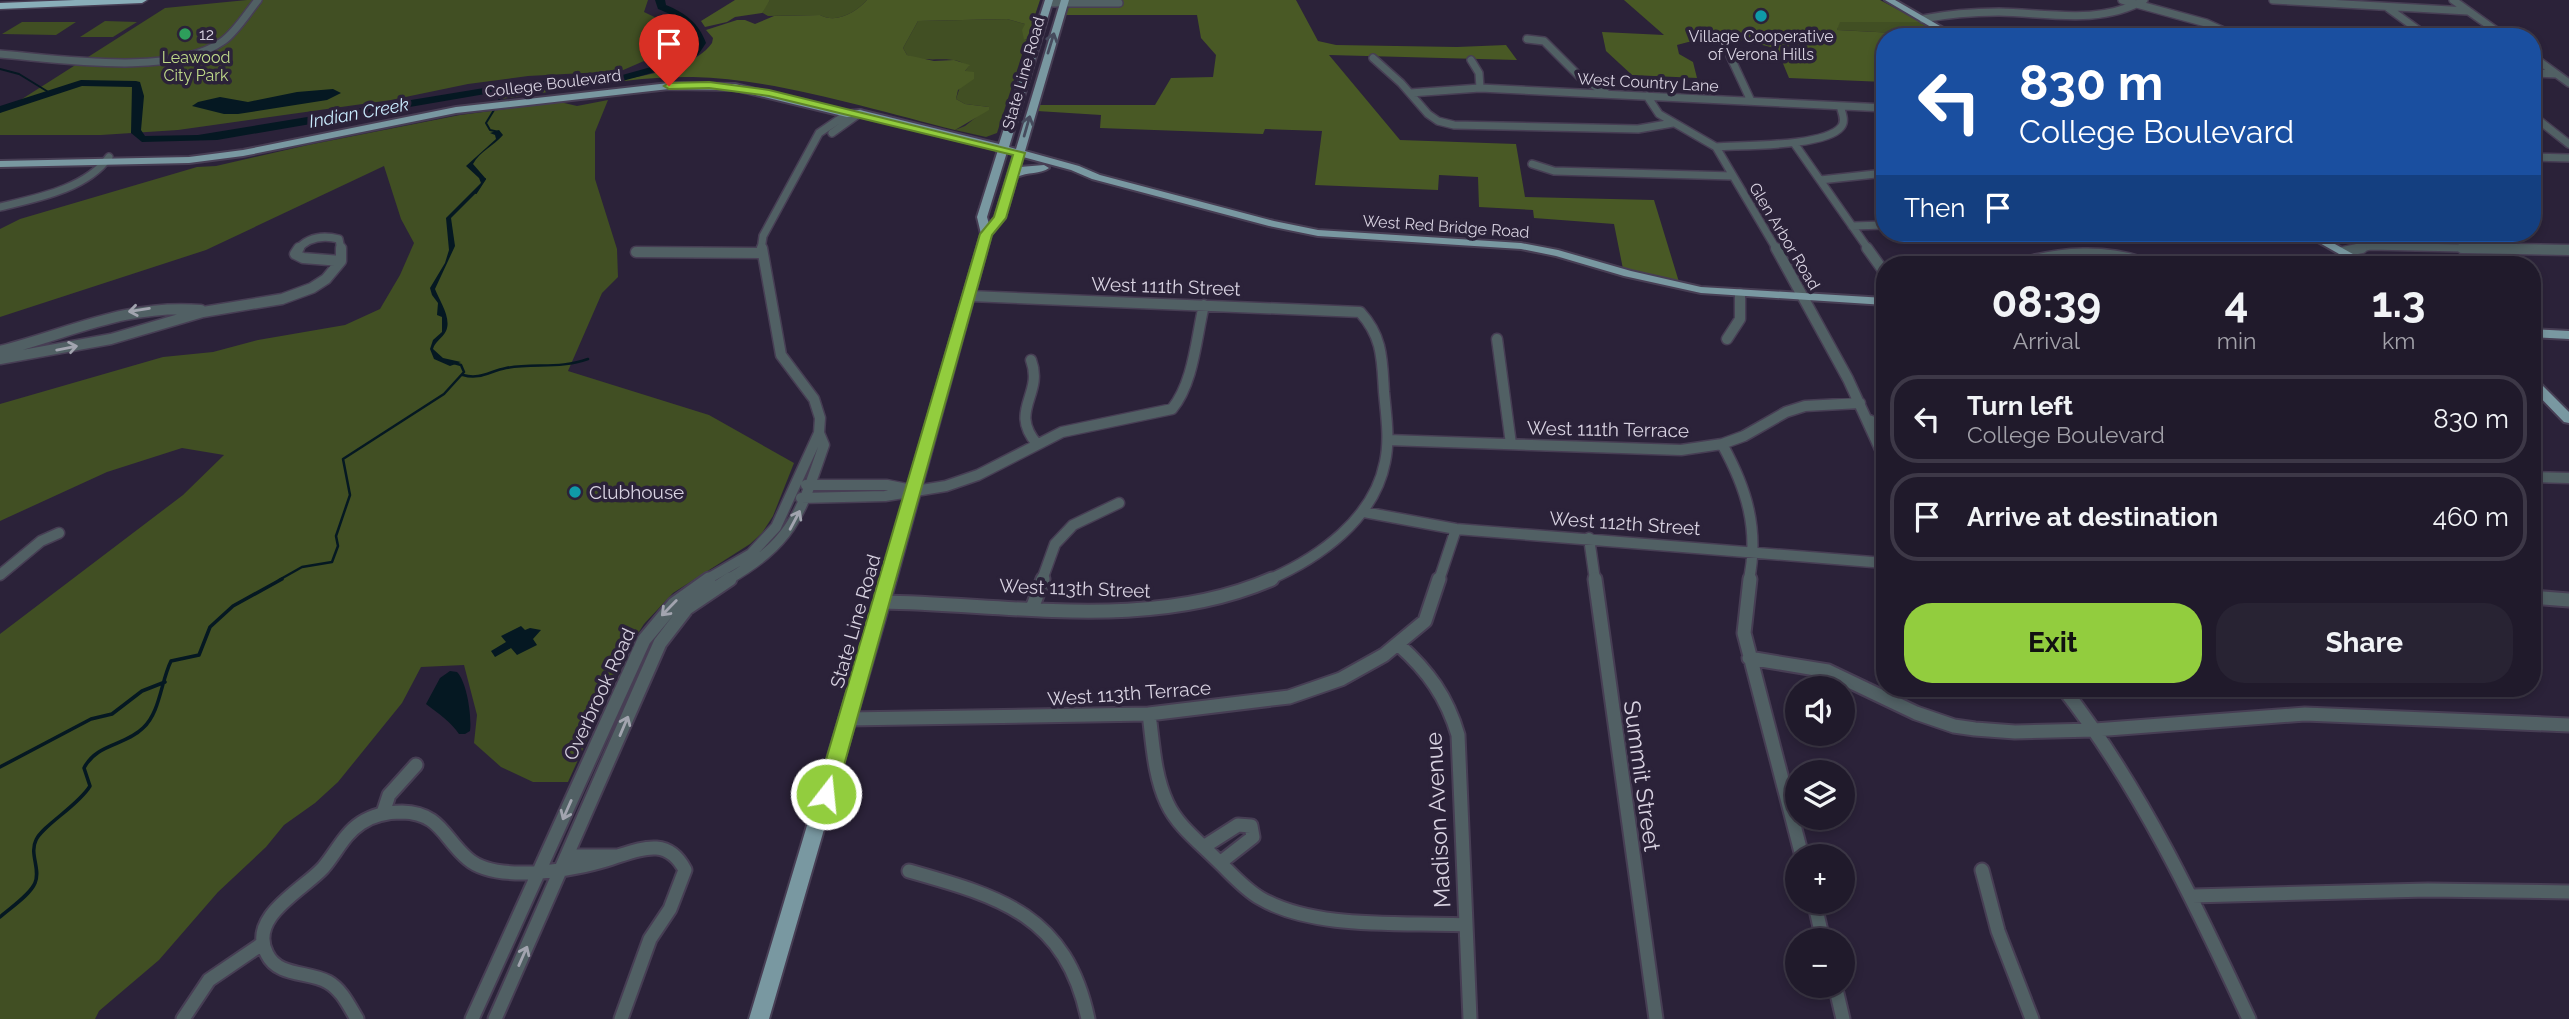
<!DOCTYPE html>
<html lang="en">
<head>
<meta charset="utf-8">
<style>
  body { margin:0; font-family:Raleway,sans-serif; background:#282333; color:#f1f3f6; height:100vh; display:flex; flex-direction:column; font-size:26px; white-space:nowrap }
  * { box-sizing:border-box; margin:0 }
  p { font-size:23px; color:#a2a1a9 }
  .icon { flex:none; width:38px; height:38px; fill:none; stroke:currentColor; stroke-width:2; stroke-linecap:round; stroke-linejoin:round }
  .map { position:relative; flex:1; overflow:hidden }
  .details { position:absolute; left:1876px; top:256px; width:665px; height:441px; display:flex; flex-direction:column; background:#201a2b; border-radius:28px; box-shadow:0 4px 10px #0003,0 0 0 2px #3d3847 }
  .details>* { flex:none }
  .banner { position:absolute; left:1876px; top:28px; width:665px; height:214px; border-radius:28px; box-shadow:0 4px 10px #0003,0 0 0 2px #3d3847; background:#1a4fa0; color:#fff; overflow:hidden }
  .controls { position:absolute; left:1785px; top:676px; display:grid; gap:14px }
  .controls a { display:grid; place-items:center; width:70px; height:70px; border-radius:50%; background:#201a2b; box-shadow:0 4px 10px #0003,0 0 0 2px #3d3847; font-size:35px }
  .pin { position:absolute; display:grid; place-items:center; width:60px; height:60px; color:#fff; margin:-72px -30px; border-radius:50% 50% 50% 0; rotate:-45deg; box-shadow:0 0 7px #0007 }
  .pin .icon { rotate:45deg }
  .me { position:absolute; width:77px; margin:-38px; rotate:16deg; stroke-linejoin:round; filter:drop-shadow(0 0 5px #0008) }
  .turn { display:flex; align-items:center; gap:24px; height:147px; padding:0 28px; font-size:32px }
  .turn .icon { width:91px; height:91px; stroke-width:2.5 }
  .turn b { display:block; font-size:49px; line-height:60px }
  .then { display:flex; align-items:center; height:66px; padding:0 28px; background:#0003; gap:14px; font-size:26px }
  .eta { display:flex; justify-content:space-evenly; align-items:center; height:119px; text-align:center }
  .eta b { font-size:42px; font-weight:700; line-height:49px }
  .button { display:flex; gap:14px; margin-top:auto; padding:14px 28px }
  .button a { flex:1; height:80px; border-radius:28px; background:#92cd3e; color:#111; font-size:28px; font-weight:700; line-height:80px; text-align:center }
  .button a+a { background:#282333; color:#f1f3f6 }
  ul { padding:0; list-style:none }
  li { display:flex; align-items:center; gap:21px; height:88px; margin:0 14px 10px; padding:0 14px; border:4px solid #3d3847; border-radius:28px }
  li div { flex:1 }
  li b { display:block; font-size:26px }
  li em { font-style:normal }
  .map>svg:first-child { display:block }
</style>
</head>
<body>
<div class="map">
<svg width="2569" height="1019" viewBox="0 0 2569 1019">
  <rect width="100%" height="100%" fill="#2b2239"/>
  <path fill="#414f23" d="M247,0H648L644,12L673,26L684,37L676,47L621,71L528,76L468,84L391,100L178,130L101,135H0V113L165,8Z
    M770,0H867C856,12 837,24 820,15L768,16L761,12Z
    M1007,19L1025,24L1024,40L1027,39L997,133L986,137L955,130L965,126L989,107L965,104L956,99L965,71L969,66C964,64 958,60 953,60C936,58 923,62 907,55L903,48L918,21Z
    M105,21L137,22L113,37H80Z
    M22,22H76L56,35L2,34Z
    M1839,22H1921L1930,27L1915,34L1837,30Z
    M608,100L595,132V179L617,249L618,277L602,293L568,371L709,415L794,463L773,516L762,533L750,544L673,593L644,624L630,646L568,782H533L501,767L474,743L477,715L464,665L421,667L402,703L338,782L315,803L284,825L266,847L218,892L159,960L99,1011L95,1019H0V634L183,495L224,455L182,448L107,472L0,521V404L163,357L213,352L258,340L345,325L380,309L400,275L414,243L401,219L384,166L206,250L0,317V229L20,219L197,167L216,166L308,145L460,115L560,102L577,106Z"/>
  <path fill="#495925" d="M735,0H770L762,13L735,17L727,22L705,27L701,21Z
    M867,0H1040L1027,39L1024,40L1022,30L1025,24L1007,19L918,21L903,48L907,55L934,61L954,60L970,65L965,71L974,72V79L958,90L956,99L965,104L989,107V110L955,130C874,110 776,79 693,77C630,76 565,90 502,99L514,91L529,88C574,84 685,82 712,43L713,38L706,30L737,20H745L755,24L774,16L820,15C837,24 856,12 867,0Z
    M1123,0H1296L1318,41L1336,45L1457,47L1506,45L1517,60L1329,55L1400,140L1516,144L1525,197L1654,200L1679,282L1623,269L1614,224L1534,218L1533,210L1479,207L1478,177L1439,175L1438,190L1315,185L1322,131L1265,129L1263,134L1100,128L1101,115L1037,111L1039,105H1155L1171,78L1213,77L1216,55L1201,38L1197,15H1064L1067,8H1119Z
    M1624,0H1880L1921,22H1840L1837,30L1915,34L1914,27H1930L1947,37H1885V82L1789,78L1777,49C1743,39 1712,34 1677,45L1679,54L1693,62L1697,78L1632,75L1606,51L1602,32L1664,35Z"/>
  <path fill="#051822" d="M333,89L341,93L327,100L238,114H224L192,106L198,102L220,97L248,102L297,92Z
    M499,130L503,135C494,146 480,151 473,164L486,179L477,192L451,218L455,246L435,289C439,300 452,318 446,331C442,339 435,341 433,349L443,358L461,362L450,366L434,359L430,349L433,340L442,332V317L437,315L438,303L432,295L430,288L445,263L449,250L446,218L481,183L479,178L466,166L496,139L495,135L490,133Z
    M521,626L525,630L530,628L541,630L533,639L537,645L517,655L511,648L495,657L491,651L506,642L501,636Z
    M450,671L457,672C467,682 472,717 470,731L465,734H459C452,723 438,713 426,704L440,678Z"/>
  <g fill="none" stroke-linecap="round" stroke-linejoin="round">
    <path stroke="#051822" stroke-width="2" d="M0,69L19,74L50,93
      M499,99L520,85
      M494,110L486,123L490,130L499,132
      M476,193L485,179"/>
    <path stroke="#051822" stroke-width="2.5" d="M463,375C480,380 490,371 506,368C534,363 561,369 588,359
      M279,580L302,567L332,562L338,546L336,536L350,495L343,459L444,394L464,372L461,365L454,363"/>
    <path stroke="#051822" stroke-width="3.5" d="M0,767L91,719L112,714L142,691L165,682
      M0,917C10,908 30,895 35,883C41,869 29,854 36,840C43,825 78,806 90,786L84,768C97,743 125,746 143,728C160,713 161,681 171,661L199,655L210,627L233,606L282,579"/>
    <path fill="#051822" fill-rule="evenodd" d="M655,0H665L666,5C685,13 699,23 706,43L698,55L677,66L608,85L520,88L217,140L142,142L131,133L132,87L82,86L0,113V106L81,80L136,81L140,82L144,96L141,130L145,136L198,135L520,82L608,79L669,62L690,51L696,43C689,24 676,16 658,9Z"/>
    <g stroke="#473e54" stroke-width="10">
      <path id="minor-far2" d="M2122,0L2206,23L2237,37
        M2273,0L2468,11
        M2453,0L2505,37
        M1048,3H1119
        M2388,8L2428,37
        M1923,19C1948,14 1973,12 1999,12C2047,13 2101,25 2144,0
        M1527,39L1544,41L1580,77L1606,93
        M0,54C61,59 172,77 223,41C236,32 248,12 258,0
        M1730,56L1751,101
        M2532,56L2569,83
        M1373,58L1401,83L1428,114L1438,121L1454,125L1638,129L1673,123
        M1471,60L1479,73L1480,88
        M2532,73L2556,74
        M1410,93L1480,88L1885,108
        M1647,96L1659,114L1716,147L1777,250
        M2532,115L2569,144
        M832,133L860,113
        M1794,143L1869,250
        M1716,147C1742,145 1825,147 1841,127C1846,121 1842,113 1840,106
        M2532,157L2569,158
        M1532,164L1554,171L1733,176
        M1820,180L1885,173
        M0,207C37,198 86,189 109,157
        M1852,226L1885,225
        M297,250C308,237 323,235 339,239L341,250
        M761,250L763,236L819,133L847,114
        M2354,250L2370,246L2550,250"/>
    </g>
    <g stroke="#473e54" stroke-width="13">
      <path id="minor-far1" d="M299,248L295,254L303,258L341,261
        M1776,248L1848,379L1885,460
        M1867,248L1885,273
        M2462,248L2569,250
        M636,252L761,253
        M2343,252L2362,248
        M341,261V248
        M2018,264C2059,252 2107,248 2147,264
        M970,296L1360,312C1383,337 1382,360 1384,392C1386,415 1390,439 1385,462C1374,519 1319,558 1268,580
        M1497,339L1511,444
        M1727,339L1740,319V294
        M0,351C71,333 125,304 201,310
        M0,359L111,339L203,312L282,299L312,288L326,279L341,261
        M1031,360C1044,395 1008,410 1037,444
        M1869,420L1885,427
        M1388,440L1681,450L1722,444L1744,436L1786,412L1805,406L1860,403
        M1722,444C1747,489 1759,529 1749,580
        M2532,477L2569,478
        M806,485H887L912,490
        M801,498L885,496L946,486L978,475L1062,432L1172,409C1194,382 1196,338 1204,305
        M1364,512L1456,529L1885,563
        M1589,538L1595,580
        M0,575L41,541L59,533
        M706,580L751,554L776,527L819,433
        M727,580C793,542 800,515 824,445L819,433L820,418L814,399L781,355L762,248
        M1042,580L1055,544L1073,525L1119,503
        M1439,580L1456,529"/>
    </g>
    <g stroke="#473e54" stroke-width="17">
      <path id="minor" d="M1595,579L1656,1019
        M1750,579L1744,633L1802,856
        M2532,597L2569,600
        M882,602C1011,604 1151,632 1272,579
        M1033,606L1043,579
        M1399,645C1428,671 1447,697 1458,735L1470,1019
        M1749,658L1828,671L1916,713L1954,726L1975,729L2015,732L2095,730L2305,714L2569,725
        M2063,688C2141,788 2196,905 2249,1019
        M1149,714C1153,744 1154,775 1167,803C1177,825 1199,842 1216,859C1230,872 1243,888 1260,898C1314,930 1403,922 1465,925
        M848,719L1149,714L1289,697L1341,679L1384,655L1425,621L1439,579
        M383,813L389,795L416,765
        M1205,846L1238,825L1251,826L1253,837L1221,862
        M618,856C646,847 669,839 685,870L670,909L650,939L621,1019
        M1982,870L1998,931L2032,1019
        M909,871C1001,897 1066,915 1088,1019
        M2192,896L2428,890L2569,892
        M1814,901L1823,940
        M1835,985L1843,1019
        M183,1019L209,980L262,944
        M357,1019C349,1006 342,990 328,982C308,971 278,977 267,954C247,917 303,890 323,868C336,853 344,834 361,823C373,815 388,812 402,812C441,813 443,838 468,859C498,885 584,869 618,856H567
        M472,1019L644,640L674,604L709,579
        M495,1019L660,643L687,608L730,579"/>
    </g>
    <g stroke="#473e54" stroke-width="4">
      <path id="major" d="M1045,0H1053L1009,147L1016,149L1061,0H1069L1025,151L1079,166L1100,175L1274,221L1318,230L1521,243L1558,250L1631,271L1701,287L1885,298V305L1701,293L1624,276L1556,256L1521,249L1318,236L1269,226L1092,179L1071,170L1023,157L1020,167L1044,165L1049,168C1041,174 1027,172 1017,177L1005,218L991,235L890,602L769,1019H749L874,602L981,234L977,217L998,150L860,116L847,117L735,90L669,89L456,113L243,156L189,163L0,167V161L189,157L243,150L456,107L669,83L735,84L847,111L860,110L999,144ZM1007,152L1014,154L995,217L989,224L987,217Z
        M1885,0H1895L1959,37H1948Z
        M2302,233H2315L2371,264H2357Z
        M2532,329L2569,331V339L2532,337Z
        M2532,378L2536,379L2569,412V423L2564,422L2532,389Z"/>
    </g>
    <g stroke="#473e54" stroke-width="3">
      <path id="highway" d="M75,0H147L142,3L0,9V3Z"/>
    </g>
    <use href="#minor-far2" stroke="#516064" stroke-width="7"/>
    <use href="#minor-far1" stroke="#516064" stroke-width="10"/>
    <use href="#minor" stroke="#516064" stroke-width="13"/>
    <use href="#major" fill="#7998a1" fill-rule="evenodd"/>
    <use href="#highway" fill="#89aeb9" fill-rule="evenodd"/>
  </g>
  <defs><path id="oneway-shaft" d="M-6 0H5M1.5-3L5.5 0L1.5 3" fill="none" stroke-width="1.6" stroke-linecap="round" stroke-linejoin="round" transform="scale(1.75)"/></defs>
  <g stroke="#464b5d">
    <use href="#oneway-shaft" transform="translate(1051 43) rotate(-73)"/>
    <use href="#oneway-shaft" transform="translate(1027 126) rotate(-74)"/>
  </g>
  <g stroke="#a2a4af">
    <use href="#oneway-shaft" transform="translate(139 310) rotate(171)"/>
    <use href="#oneway-shaft" transform="translate(67 348) rotate(-11)"/>
    <use href="#oneway-shaft" transform="translate(795 520) rotate(-62)"/>
    <use href="#oneway-shaft" transform="translate(669 608) rotate(134)"/>
    <use href="#oneway-shaft" transform="translate(624 726) rotate(-67)"/>
    <use href="#oneway-shaft" transform="translate(567 810) rotate(114)"/>
    <use href="#oneway-shaft" transform="translate(523 956) rotate(-66)"/>
  </g>
  <path fill="#92cd3e" stroke="#5f8528" stroke-width="2" d="M709,82L769,90L1025,153L1006,218L992,235L836,794L833,800L826,802L819,800L816,794L980,234L994,217L1013,155L769,96L709,88L669,89L664,86L669,83Z"/>
  <g fill="#0f9aa8" stroke="#2b2239" stroke-width="2.5">
    <circle cx="1761" cy="16" r="7"/>
    <circle cx="575" cy="492" r="7"/>
  </g>
  <circle fill="#2e9e5b" stroke="#2b2239" stroke-width="2.5" cx="185" cy="34" r="7"/>
  <g text-anchor="middle" stroke-width="7" stroke-linejoin="round" paint-order="stroke">
    <g font-size="16" fill="#d8d2e1" stroke="#2b2239" text-anchor="start">
      <text x="199" y="40">12</text>
      <text x="1761" y="42" text-anchor="middle">Village Cooperative<tspan x="1761" dy="18">of Verona Hills</tspan></text>
    </g>
    <g font-size="16" fill="#c0db8a" stroke="#2b2239">
      <text x="196" y="63">Leawood<tspan x="196" dy="18">City Park</tspan></text>
    </g>
    <g font-size="16" fill="#d8d2e1" stroke="#2b2239">
      <text transform="translate(1023 73) rotate(-74)" y="6">State Line Road</text>
      <text transform="translate(1648 82) rotate(3)" y="6">West Country Lane</text>
      <text transform="translate(553 83) rotate(-7)" y="6">College Boulevard</text>
      <text transform="translate(1446 226) rotate(4)" y="6">West Red Bridge Road</text>
      <text transform="translate(1785 236) rotate(59)" y="6">Glen Arbor Road</text>
    </g>
    <g font-size="18" font-style="italic" fill="#c8eafd" stroke="#2b2239">
      <text transform="translate(359 113) rotate(-10)" y="6">Indian Creek</text>
    </g>
    <g font-size="19" fill="#d8d2e1" stroke="#2b2239">
      <text transform="translate(1166 286) rotate(2)" y="7">West 111th Street</text>
      <text transform="translate(1608 429) rotate(1)" y="7">West 111th Terrace</text>
      <text transform="translate(1625 523) rotate(4)" y="7">West 112th Street</text>
      <text transform="translate(1075 588) rotate(2)" y="7">West 113th Street</text>
      <text transform="translate(855 621) rotate(-74)" y="7">State Line Road</text>
      <text transform="translate(1129 693) rotate(-4)" y="7">West 113th Terrace</text>
      <text transform="translate(599 694) rotate(-65)" y="7">Overbrook Road</text>
    </g>
    <g font-size="19" fill="#d8d2e1" stroke="#2b2239" text-anchor="start">
      <text x="589" y="499">Clubhouse</text>
    </g>
    <g font-size="23" fill="#d8d2e1" stroke="#2b2239">
      <text transform="translate(1642 776) rotate(82)" y="8">Summit Street</text>
      <text transform="translate(1438 820) rotate(-93)" y="8">Madison Avenue</text>
    </g>
  </g>
</svg>
<div class="controls">
<a><svg class="icon" aria-label="sound" viewBox="0 0 24 24"><path d="M4 9h4l5-4v14l-5-4H4zM17 9q2 3 0 6"/></svg></a>
<a><svg class="icon" aria-label="layers" viewBox="0 0 24 24"><path d="M12 4l9 5-9 5-9-5zM3 14l9 5 9-5"/></svg></a>
<a>+</a>
<a>−</a>
</div>
<div class="pin" style="left:669px;top:86px;background:#d93025"><svg class="icon" aria-label="arrive" viewBox="0 0 24 24"><path d="M6 21V4h12l-3 4 3 4H6"/></svg></div>
<svg class="me" style="left:826px;top:794px" viewBox="-20 -20 40 40"><circle r="17" fill="#92cd3e" stroke="#fff" stroke-width="3"/><path d="M0-11L8 9 0 5-8 9z" fill="#fff"/></svg>
<div class="banner">
<div class="turn"><svg class="icon" aria-label="left" viewBox="0 0 24 24"><path d="M17 20v-9H6M10 6l-5 5 5 5"/></svg><div><b>830 m</b>College Boulevard</div></div>
<div class="then">Then<svg class="icon" aria-label="arrive" viewBox="0 0 24 24"><path d="M6 21V4h12l-3 4 3 4H6"/></svg></div>
</div>
<section class="details">
<div class="eta">
<div><b>08:39</b><p>Arrival</p></div>
<div><b>4</b><p>min</p></div>
<div><b>1.3</b><p>km</p></div>
</div>
<ul>
<li><svg class="icon" aria-label="left" viewBox="0 0 24 24"><path d="M17 20v-9H6M10 6l-5 5 5 5"/></svg><div><b>Turn left</b><p>College Boulevard</p></div><em>830 m</em></li>
<li><svg class="icon" aria-label="arrive" viewBox="0 0 24 24"><path d="M6 21V4h12l-3 4 3 4H6"/></svg><div><b>Arrive at destination</b></div><em>460 m</em></li>
</ul>
<div class="button"><a>Exit</a><a>Share</a></div>
</section>
</div>
</body>
</html>
